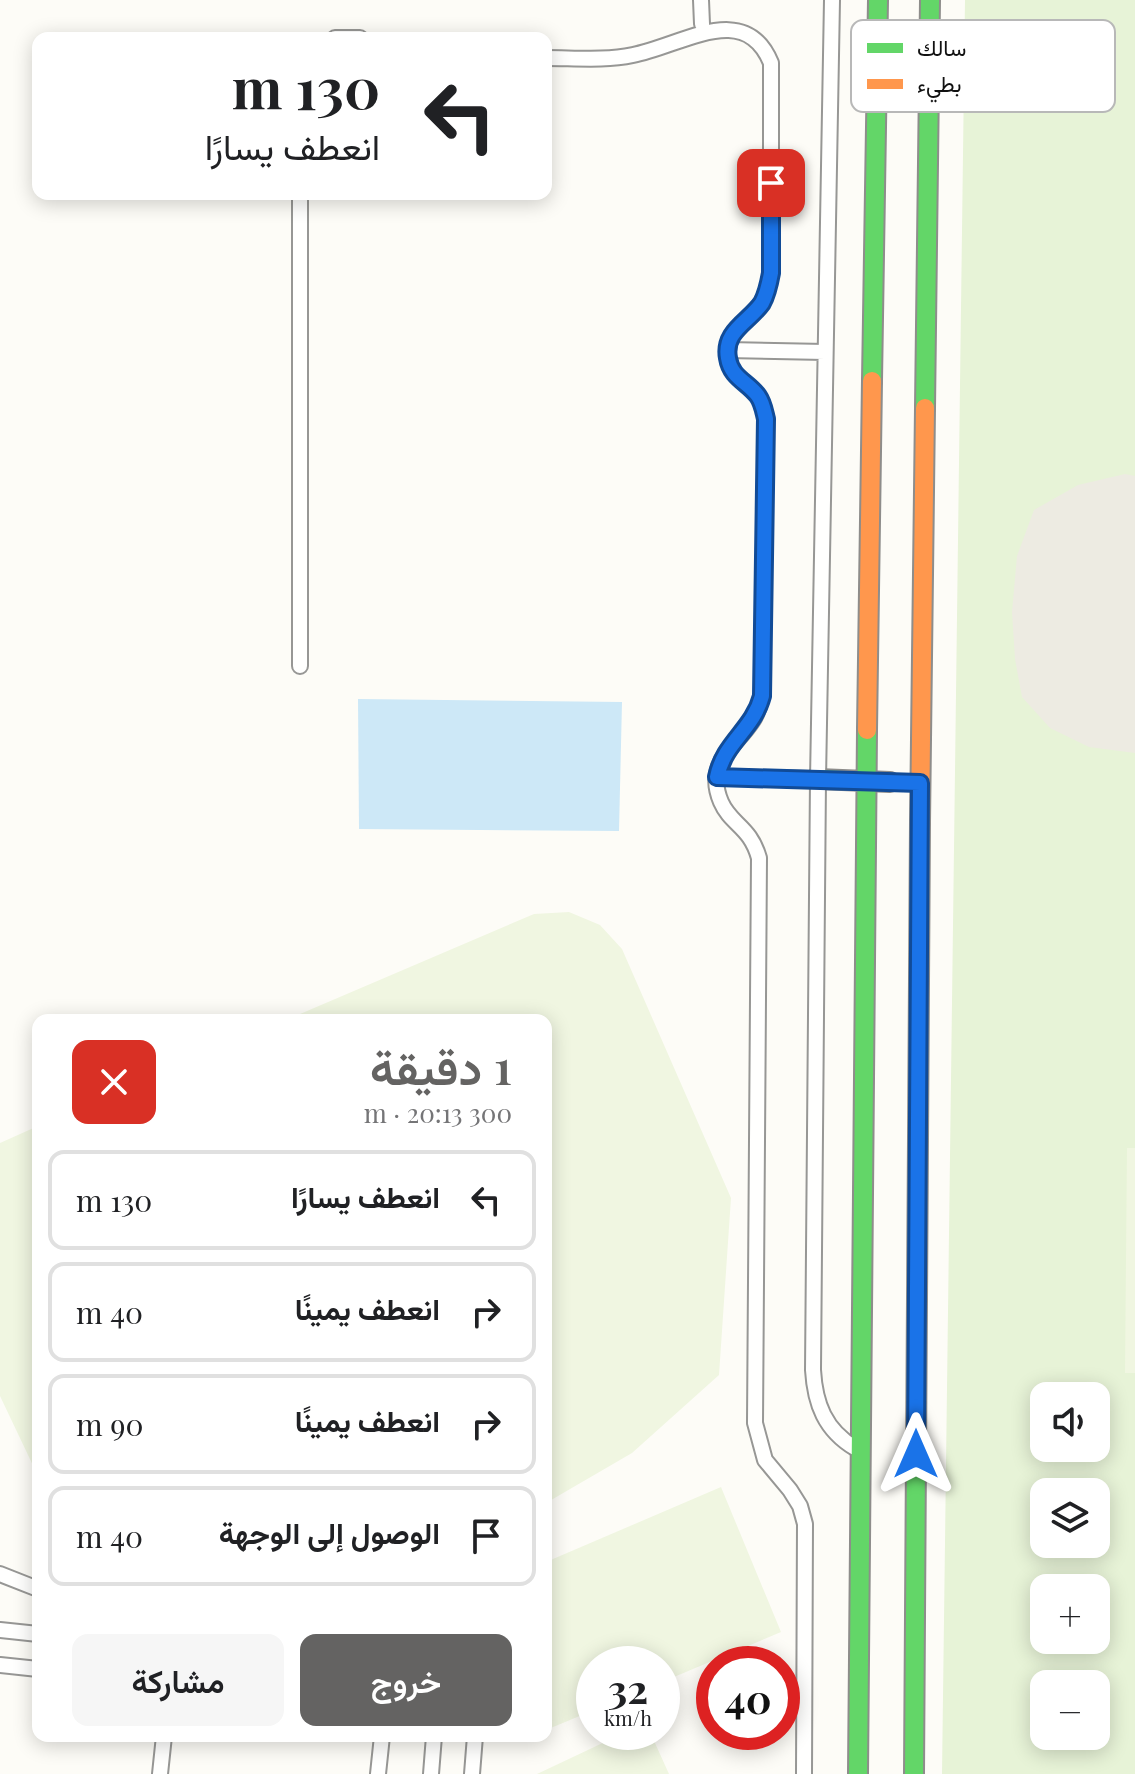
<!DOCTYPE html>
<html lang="ar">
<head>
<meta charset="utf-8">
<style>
  body { margin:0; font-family:"Playfair Display",Vazirmatn,serif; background:#f6f6f6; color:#202124; direction:rtl; height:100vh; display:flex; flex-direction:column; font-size:30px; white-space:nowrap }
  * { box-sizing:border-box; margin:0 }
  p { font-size:26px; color:#757577 }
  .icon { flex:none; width:44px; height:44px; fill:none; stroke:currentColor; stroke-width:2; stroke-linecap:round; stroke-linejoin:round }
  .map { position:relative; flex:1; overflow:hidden; direction:ltr }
  .side { position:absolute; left:32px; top:1014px; width:520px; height:728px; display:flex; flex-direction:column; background:#fff; border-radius:16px; box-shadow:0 4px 20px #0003; direction:rtl }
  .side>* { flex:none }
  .hud { position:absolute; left:32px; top:32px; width:520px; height:168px; border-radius:16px; box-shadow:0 4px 20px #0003; direction:rtl; background:#fff; color:#202124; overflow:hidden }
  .buttons { position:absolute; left:1030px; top:1382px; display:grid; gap:16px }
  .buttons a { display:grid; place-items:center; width:80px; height:80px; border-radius:16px; background:#fff; box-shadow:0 4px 20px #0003; font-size:40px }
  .speed { position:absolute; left:576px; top:1646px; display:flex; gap:16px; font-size:40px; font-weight:700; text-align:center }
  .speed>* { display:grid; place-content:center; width:104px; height:104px; border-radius:50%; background:#fff; box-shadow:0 4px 20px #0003; line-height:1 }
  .speed small { font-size:20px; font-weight:400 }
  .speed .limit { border:12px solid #d22; background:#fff; color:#111 }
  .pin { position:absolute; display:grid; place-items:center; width:68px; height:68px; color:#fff; margin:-34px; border-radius:16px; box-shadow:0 4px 12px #0006 }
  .me { position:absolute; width:88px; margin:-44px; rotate:0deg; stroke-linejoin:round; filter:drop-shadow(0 0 6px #0008) }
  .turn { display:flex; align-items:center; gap:28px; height:168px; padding:0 40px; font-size:36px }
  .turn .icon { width:104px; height:104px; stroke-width:2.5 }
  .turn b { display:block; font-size:56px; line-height:68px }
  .round { display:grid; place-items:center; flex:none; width:84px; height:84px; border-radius:16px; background:#f6f6f6 }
  .head { display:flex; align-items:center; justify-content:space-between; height:136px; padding:0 40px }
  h1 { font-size:48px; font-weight:600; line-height:60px; color:#646362 }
  .primary-button { display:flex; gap:16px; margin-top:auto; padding:16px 40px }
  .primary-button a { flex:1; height:92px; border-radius:16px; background:#646362; color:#fff; font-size:32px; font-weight:600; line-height:92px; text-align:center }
  .primary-button a+a { background:#f6f6f6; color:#202124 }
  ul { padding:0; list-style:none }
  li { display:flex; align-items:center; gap:24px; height:100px; margin:0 16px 12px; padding:0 24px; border:4px solid #e0e0e0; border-radius:16px }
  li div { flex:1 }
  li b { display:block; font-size:30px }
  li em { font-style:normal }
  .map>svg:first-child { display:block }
</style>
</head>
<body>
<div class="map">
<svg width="1135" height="1774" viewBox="0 0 1135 1774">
  <rect width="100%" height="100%" fill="#fdfcf7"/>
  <path fill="#e7f3d7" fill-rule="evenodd" d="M965,0H1135V1774H942ZM1044,1396H1096V1448H1044ZM1044,1492H1096V1544H1044ZM1044,1588H1096V1640H1044ZM1044,1684H1096V1736H1044Z"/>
  <path fill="#f0f6e1" d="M569,912L600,925L622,949L731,1198L719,1375L632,1453L546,1503V1020H286L534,914Z
    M38,1126V1476L0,1396V1143Z
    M1127,1148H1135V1373H1125Z
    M721,1487L781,1632L662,1682V1664H594V1710L546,1730V1562Z
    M626,1732H650L669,1774H537Z"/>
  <path fill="#edebe2" d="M1125,474L1135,476V753L1089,747L1050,728L1022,697L1015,659L1012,612L1017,556L1034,510L1078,485Z"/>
  <path fill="#cde8f7" d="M358,699L622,702L619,831L359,829Z"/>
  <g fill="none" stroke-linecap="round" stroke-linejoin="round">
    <g stroke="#979795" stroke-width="18">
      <path id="lane" d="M701,0L702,24
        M832,0L818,779L813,1370C815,1404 825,1430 855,1448
        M335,38H360
        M546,58C575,58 605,61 633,55C683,45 745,0 771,63V273C769,284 767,294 761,303C749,322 723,331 728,358C731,378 748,382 758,396C763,403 764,411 766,419L762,696C760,704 758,712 753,720C736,747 704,762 721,802C731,825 750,826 759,858L755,1423L765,1460L790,1490L800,1506L805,1524L804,1774
        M727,350L825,352
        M300,666V194
        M717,777L817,779
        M0,1574L38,1589
        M0,1630L38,1634
        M0,1665L38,1669
        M160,1774L164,1736
        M378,1774L382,1736
        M431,1774L434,1736
        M472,1774L475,1736"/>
    </g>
    <g stroke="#8e8d8b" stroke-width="22">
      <path id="fast" d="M872,381L878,0
        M925,408L930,0
        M818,779L890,782
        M858,1774L867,730
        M914,1774L920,822"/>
    </g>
    <g stroke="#8e8d8b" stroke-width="22">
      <path id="slow" d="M867,730L872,381
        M920,822L925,408"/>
    </g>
    <use href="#lane" stroke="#fffffe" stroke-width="14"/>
    <use href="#fast" stroke="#63d668" stroke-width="18"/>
    <use href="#slow" stroke="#ff974d" stroke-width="18"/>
  </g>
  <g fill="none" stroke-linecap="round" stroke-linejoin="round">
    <g stroke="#114b97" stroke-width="20">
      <path id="route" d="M771,183V273C769,284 767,294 762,303C749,322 723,331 728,358C731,378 748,382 758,396C763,403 764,411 766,419L762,696C753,730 724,742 717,777L920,783L916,1454"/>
    </g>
    <use href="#route" stroke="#1a73e8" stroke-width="14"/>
  </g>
  <rect x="851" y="20" width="264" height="92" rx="12" fill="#fff" stroke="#b8b8b8" stroke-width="2"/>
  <rect x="867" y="43" width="36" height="10" fill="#63d668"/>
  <rect x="867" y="79" width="36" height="10" fill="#ff974d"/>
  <g font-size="22" fill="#111">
    <text x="917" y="56">سالك</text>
    <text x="917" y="92">بطيء</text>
  </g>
</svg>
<div class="buttons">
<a><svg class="icon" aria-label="sound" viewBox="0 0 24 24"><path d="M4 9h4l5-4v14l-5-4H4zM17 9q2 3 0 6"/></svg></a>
<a><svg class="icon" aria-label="layers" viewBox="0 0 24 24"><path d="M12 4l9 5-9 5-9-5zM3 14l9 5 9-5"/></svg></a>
<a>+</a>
<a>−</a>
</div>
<div class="speed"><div>32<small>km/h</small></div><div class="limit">40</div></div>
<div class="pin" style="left:771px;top:183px;background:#d93025"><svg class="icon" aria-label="arrive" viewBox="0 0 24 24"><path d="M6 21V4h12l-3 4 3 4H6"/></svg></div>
<svg class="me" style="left:916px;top:1454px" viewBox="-20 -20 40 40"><path d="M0-17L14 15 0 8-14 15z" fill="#1a73e8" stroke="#fff" stroke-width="4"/></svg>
<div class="hud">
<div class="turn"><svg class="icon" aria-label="left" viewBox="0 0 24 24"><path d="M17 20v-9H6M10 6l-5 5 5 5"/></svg><div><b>130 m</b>انعطف يسارًا</div></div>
</div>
<section class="side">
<div class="head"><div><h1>1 دقيقة</h1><p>300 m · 20:13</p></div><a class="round" style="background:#d93025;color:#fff"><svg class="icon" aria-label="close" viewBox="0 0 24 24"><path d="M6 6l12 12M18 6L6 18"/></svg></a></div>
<ul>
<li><svg class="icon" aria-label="left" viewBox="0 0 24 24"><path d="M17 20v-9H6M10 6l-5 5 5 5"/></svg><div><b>انعطف يسارًا</b></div><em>130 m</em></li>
<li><svg class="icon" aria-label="right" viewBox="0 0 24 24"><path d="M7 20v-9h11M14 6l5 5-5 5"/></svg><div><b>انعطف يمينًا</b></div><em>40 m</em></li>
<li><svg class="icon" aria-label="right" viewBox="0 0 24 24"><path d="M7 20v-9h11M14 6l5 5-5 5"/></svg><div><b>انعطف يمينًا</b></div><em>90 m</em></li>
<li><svg class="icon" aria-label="arrive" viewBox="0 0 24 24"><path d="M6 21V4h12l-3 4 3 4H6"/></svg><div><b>الوصول إلى الوجهة</b></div><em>40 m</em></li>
</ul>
<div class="primary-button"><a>خروج</a><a>مشاركة</a></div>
</section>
</div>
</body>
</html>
